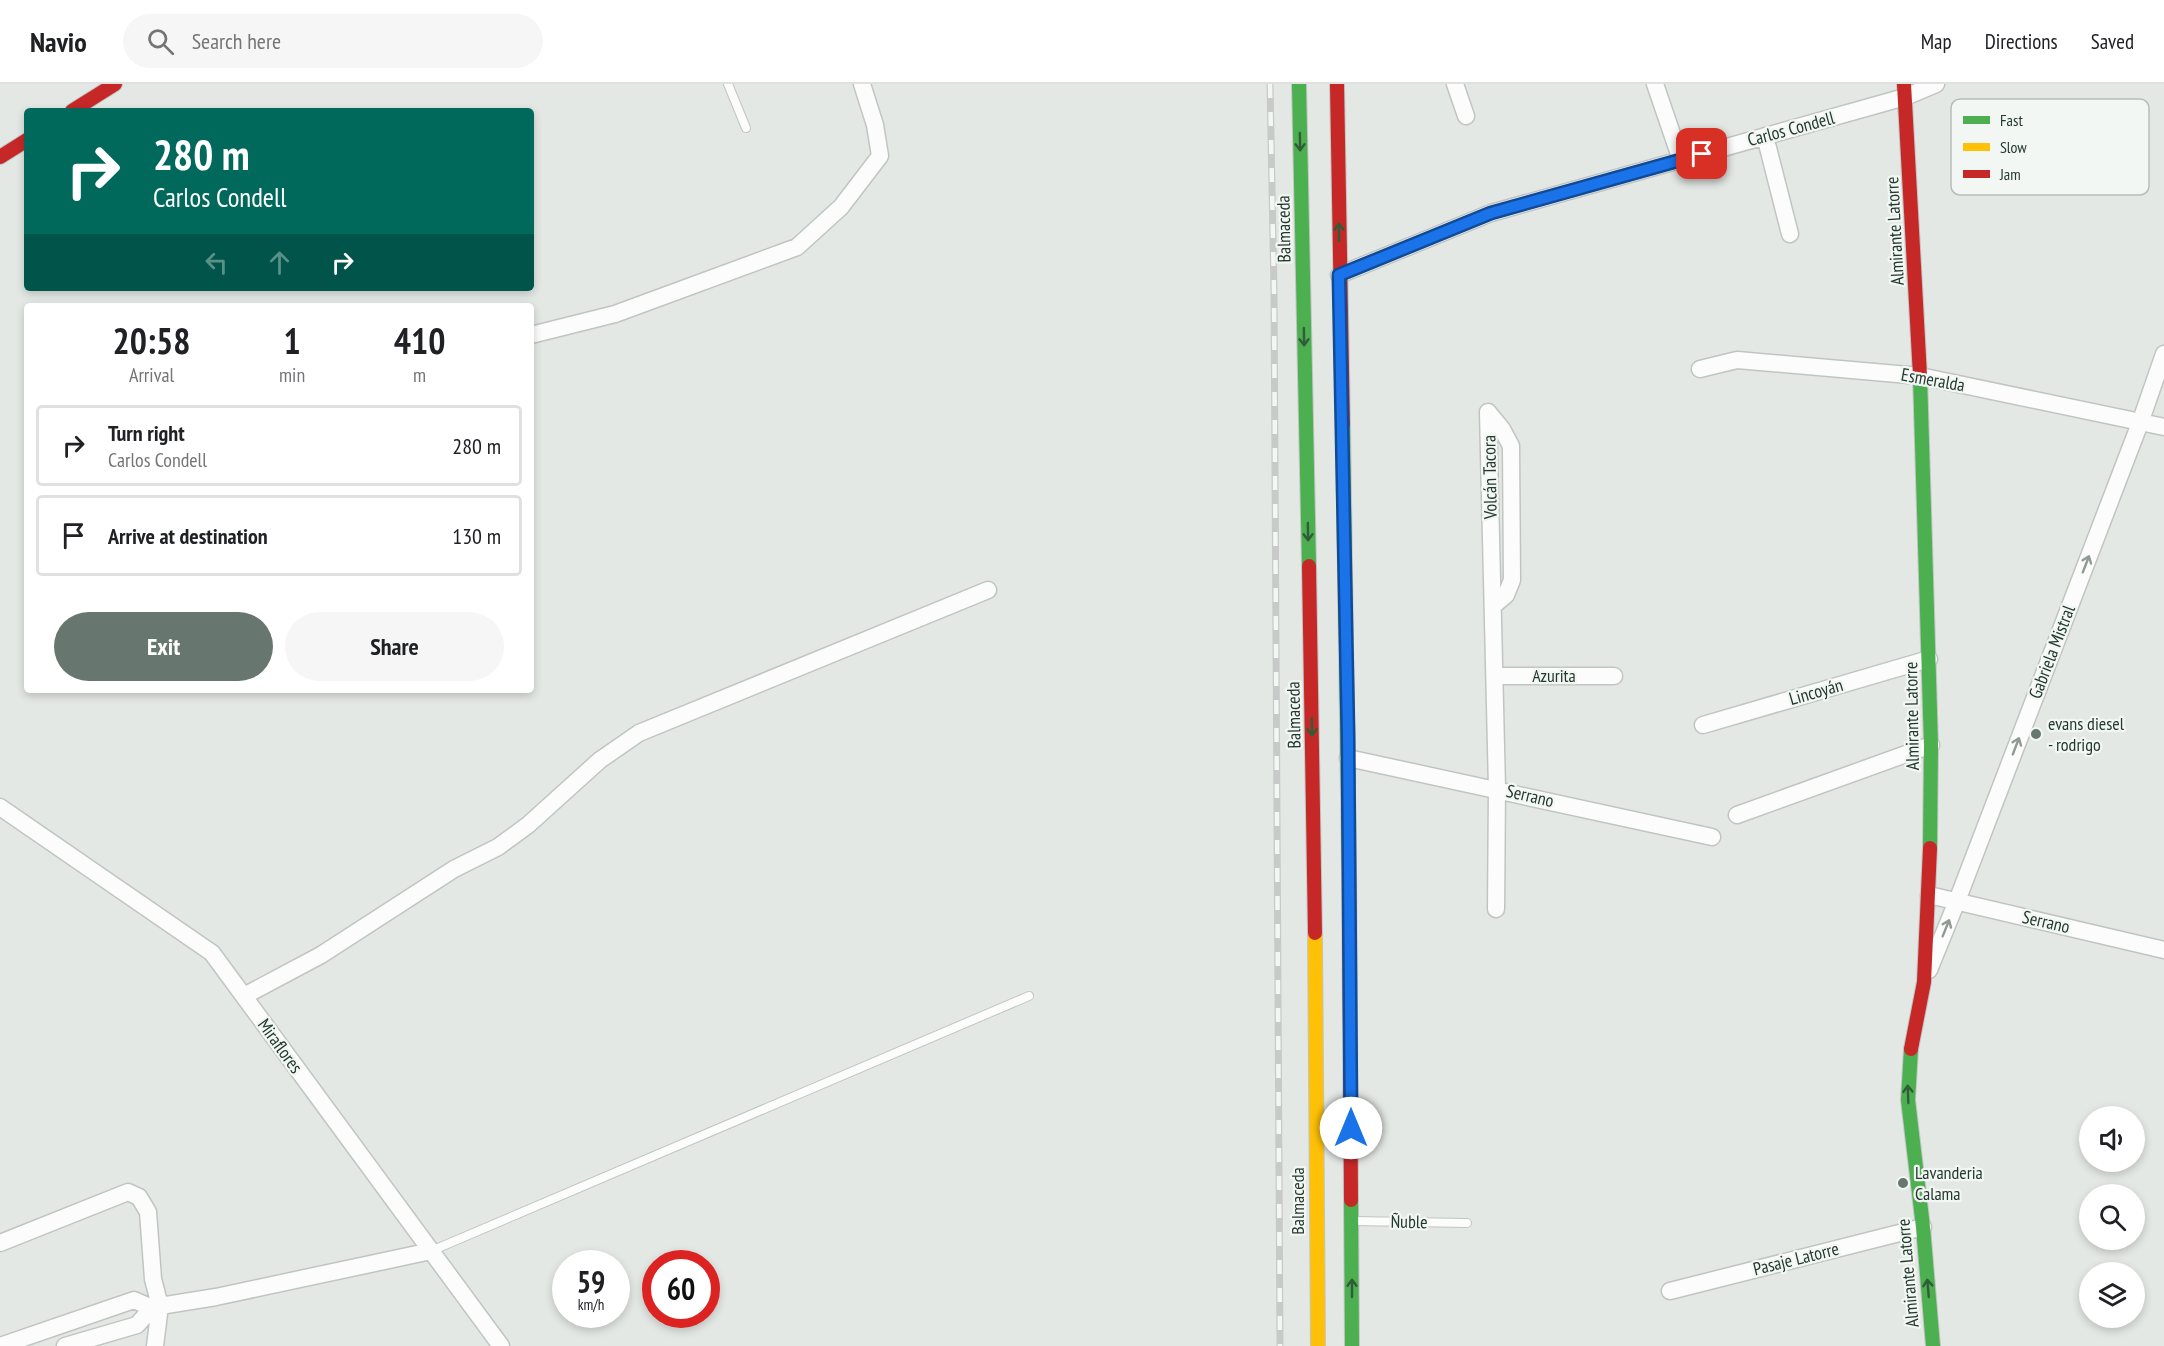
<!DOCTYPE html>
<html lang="en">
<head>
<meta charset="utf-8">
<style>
  body { margin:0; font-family:"PT Sans Narrow",sans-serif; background:#f6f6f6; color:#202124; height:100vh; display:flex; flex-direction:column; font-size:22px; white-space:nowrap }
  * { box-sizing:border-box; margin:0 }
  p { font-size:20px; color:#757577 }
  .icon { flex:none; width:33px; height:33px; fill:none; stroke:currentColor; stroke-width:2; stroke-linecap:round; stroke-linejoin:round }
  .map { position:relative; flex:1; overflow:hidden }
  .drawer { position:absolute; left:24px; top:219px; width:510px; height:390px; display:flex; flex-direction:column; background:#fff; border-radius:6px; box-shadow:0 3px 9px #0003 }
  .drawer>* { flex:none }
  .hud { position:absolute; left:24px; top:24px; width:510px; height:183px; border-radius:6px; box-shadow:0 3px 9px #0003; background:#00695c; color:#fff; overflow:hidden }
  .buttons { position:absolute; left:2079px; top:1022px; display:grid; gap:12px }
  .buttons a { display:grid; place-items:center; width:66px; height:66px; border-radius:50%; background:#fff; box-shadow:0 3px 9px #0003; font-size:30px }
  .speed { position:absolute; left:552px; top:1166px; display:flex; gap:12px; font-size:30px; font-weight:700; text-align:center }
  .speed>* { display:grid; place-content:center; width:78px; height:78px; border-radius:50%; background:#fff; box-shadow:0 3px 9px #0003; line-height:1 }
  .speed small { font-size:15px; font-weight:400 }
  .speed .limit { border:9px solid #d22; background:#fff; color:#111 }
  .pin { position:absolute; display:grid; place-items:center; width:51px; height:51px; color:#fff; margin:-26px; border-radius:12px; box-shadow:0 3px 9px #0006 }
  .me { position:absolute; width:66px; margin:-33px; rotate:0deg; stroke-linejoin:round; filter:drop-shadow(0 0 4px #0008) }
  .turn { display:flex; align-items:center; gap:21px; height:126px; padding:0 30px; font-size:27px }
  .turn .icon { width:78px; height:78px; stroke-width:2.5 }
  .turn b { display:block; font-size:42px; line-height:51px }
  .lanes { display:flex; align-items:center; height:57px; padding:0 30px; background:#0003; justify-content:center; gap:30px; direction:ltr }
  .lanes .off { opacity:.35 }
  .eta { display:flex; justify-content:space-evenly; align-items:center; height:102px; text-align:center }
  .eta b { font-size:36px; font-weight:600; line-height:42px }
  .cta { display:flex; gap:12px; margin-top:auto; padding:12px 30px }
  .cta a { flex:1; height:69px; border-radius:36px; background:#67766e; color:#fff; font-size:24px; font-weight:600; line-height:69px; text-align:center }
  .cta a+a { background:#f6f6f6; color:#202124 }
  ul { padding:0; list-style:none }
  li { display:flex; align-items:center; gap:18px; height:81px; margin:0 12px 9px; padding:0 18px; border:3px solid #e0e0e0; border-radius:6px }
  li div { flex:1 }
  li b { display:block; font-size:22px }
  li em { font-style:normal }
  header { display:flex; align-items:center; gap:36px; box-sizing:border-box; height:84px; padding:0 30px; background:#fff; border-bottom:2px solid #e0e0e0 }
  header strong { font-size:28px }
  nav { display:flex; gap:33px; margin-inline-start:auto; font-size:21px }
  .search { width:420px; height:54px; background:#f6f6f6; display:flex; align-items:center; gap:15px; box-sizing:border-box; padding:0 21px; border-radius:33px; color:#757577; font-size:22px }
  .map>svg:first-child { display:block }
</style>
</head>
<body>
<header>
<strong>Navio</strong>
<div class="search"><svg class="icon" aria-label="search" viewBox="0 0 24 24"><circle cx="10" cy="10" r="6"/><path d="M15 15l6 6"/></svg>Search here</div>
<nav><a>Map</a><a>Directions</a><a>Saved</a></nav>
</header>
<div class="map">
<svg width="2164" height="1262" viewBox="0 0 2164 1262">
  <rect width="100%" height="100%" fill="#e4e8e5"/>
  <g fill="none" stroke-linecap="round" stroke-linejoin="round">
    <g stroke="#c1c5c2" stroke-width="10">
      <path id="lane" d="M728,0L746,44
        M1354,1137L1467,1139
        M431,1167L1029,912"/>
    </g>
    <g stroke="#c1c5c2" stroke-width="19">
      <path id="street" d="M1455,0L1466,32
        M1655,0L1681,76
        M1765,52L1790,150
        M1339,191L1491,129L1905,13L1936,0
        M531,251L615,230L797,163L841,123L880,72L875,41L862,0
        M1700,285L1737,276L1920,292L2164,343
        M1488,328L1497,705L1496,825
        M1488,328L1502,345L1511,362L1512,496L1506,511L1493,522
        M1495,592H1614
        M1703,641L1929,575
        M1348,674L1712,753
        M0,723L212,869L501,1262
        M1737,731L1931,661
        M1929,811L2164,866
        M1929,886L1957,817L2140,339L2164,270
        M244,912L321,871L454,785L498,763L528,741L600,676L639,649L988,506
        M0,1159L128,1108L139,1113L148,1128L153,1195L160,1222L155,1262
        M1670,1207L1923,1143
        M0,1262L134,1216L152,1224
        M65,1262L137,1241L152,1224L160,1222L216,1213L431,1167"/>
    </g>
    <g stroke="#c0c6c2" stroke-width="16">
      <path id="fast" d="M1299,0L1309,482
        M1920,292L1931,661L1930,764
        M1343,340L1349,784
        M1911,965L1908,1016L1923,1143L1933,1262
        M1351,1116L1352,1262"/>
    </g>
    <g stroke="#c0c6c2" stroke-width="16">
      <path id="slow" d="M1315,849L1318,1262"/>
    </g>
    <g stroke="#c0c6c2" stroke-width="16">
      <path id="jam" d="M1337,0L1343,340
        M1904,0L1920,292
        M72,27L115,0
        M0,73L27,56
        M1309,482L1315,849
        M1349,784L1351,1116
        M1911,965L1924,898L1930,764"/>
    </g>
    <use href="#lane" stroke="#fbfcfb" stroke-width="8"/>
    <use href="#street" stroke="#fbfcfb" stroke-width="16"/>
    <use href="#fast" stroke="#4caf50" stroke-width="14"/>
    <use href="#slow" stroke="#ffc107" stroke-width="14"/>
    <use href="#jam" stroke="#c62828" stroke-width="14"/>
    <g stroke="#c7cac8" stroke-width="7">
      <path id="rail" d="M1270,0L1274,207L1280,1262"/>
    </g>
    <use href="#rail" stroke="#f2f7f3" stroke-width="4.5" stroke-dasharray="14" stroke-linecap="butt"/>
  </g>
  <defs><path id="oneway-shaft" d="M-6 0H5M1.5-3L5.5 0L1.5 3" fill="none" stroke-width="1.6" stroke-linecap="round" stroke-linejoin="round" transform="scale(1.5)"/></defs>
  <g stroke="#305c38">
    <use href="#oneway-shaft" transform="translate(1300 58) rotate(89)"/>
    <use href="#oneway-shaft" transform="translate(1339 148) rotate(-90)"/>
    <use href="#oneway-shaft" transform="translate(1304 253) rotate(89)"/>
    <use href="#oneway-shaft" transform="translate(1308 448) rotate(89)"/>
    <use href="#oneway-shaft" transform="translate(1312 643) rotate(89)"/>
    <use href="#oneway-shaft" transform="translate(1908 1010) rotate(-92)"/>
    <use href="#oneway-shaft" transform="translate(1352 1204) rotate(-90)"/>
    <use href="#oneway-shaft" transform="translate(1928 1204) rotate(-95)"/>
  </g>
  <g stroke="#909a94">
    <use href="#oneway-shaft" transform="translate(2086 480) rotate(-69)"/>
    <use href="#oneway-shaft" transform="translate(2016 662) rotate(-69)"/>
    <use href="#oneway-shaft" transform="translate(1946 844) rotate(-68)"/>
  </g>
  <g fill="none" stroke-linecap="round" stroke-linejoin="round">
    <g stroke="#114b97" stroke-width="15">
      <path id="route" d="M1351,1044L1348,651L1339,191L1491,129L1702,70"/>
    </g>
    <use href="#route" stroke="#1a73e8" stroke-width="10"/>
  </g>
  <g fill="#67766e" stroke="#f2f7f3" stroke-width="2">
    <circle cx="2036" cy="650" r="6"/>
    <circle cx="1903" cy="1099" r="6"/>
  </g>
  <g text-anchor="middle" stroke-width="4.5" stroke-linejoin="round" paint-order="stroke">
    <g font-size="18" fill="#24392e" stroke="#f2f7f3">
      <text transform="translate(1791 45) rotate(-15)" y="6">Carlos Condell</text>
      <text transform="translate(1284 145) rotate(-91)" y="6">Balmaceda</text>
      <text transform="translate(1895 147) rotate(-93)" y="6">Almirante Latorre</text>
      <text transform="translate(1933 296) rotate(10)" y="6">Esmeralda</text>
      <text transform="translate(1490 393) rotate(-91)" y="6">Volcán Tacora</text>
      <text transform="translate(2052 568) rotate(-69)" y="6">Gabriela Mistral</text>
      <text x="1554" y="598">Azurita</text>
      <text transform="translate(1816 608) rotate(-16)" y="6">Lincoyán</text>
      <text transform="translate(1294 631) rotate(-91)" y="6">Balmaceda</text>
      <text transform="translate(1912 632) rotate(-91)" y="6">Almirante Latorre</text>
      <text transform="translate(1530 712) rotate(13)" y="6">Serrano</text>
      <text transform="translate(2046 838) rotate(13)" y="6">Serrano</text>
      <text transform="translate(280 962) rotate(54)" y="6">Miraflores</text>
      <text transform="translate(1298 1117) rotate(-90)" y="6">Balmaceda</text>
      <text transform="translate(1409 1138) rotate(1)" y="6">Ñuble</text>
      <text transform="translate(1796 1175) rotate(-14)" y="6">Pasaje Latorre</text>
      <text transform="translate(1908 1189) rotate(-95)" y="6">Almirante Latorre</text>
    </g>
    <g font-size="18" fill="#24392e" stroke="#f2f7f3" text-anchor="start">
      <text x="2048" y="646">evans diesel<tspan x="2048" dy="21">- rodrigo</tspan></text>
      <text x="1915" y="1095">Lavanderia<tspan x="1915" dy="21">Calama</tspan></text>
    </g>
  </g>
  <rect x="1951" y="15" width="198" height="96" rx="9" fill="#f2f7f3" stroke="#b4beb8" stroke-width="1.5"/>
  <rect x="1963" y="32" width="27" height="8" fill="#4caf50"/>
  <rect x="1963" y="59" width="27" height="8" fill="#ffc107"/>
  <rect x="1963" y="86" width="27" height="8" fill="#c62828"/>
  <g font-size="16" fill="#24392e">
    <text x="2000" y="42">Fast</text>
    <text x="2000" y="69">Slow</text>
    <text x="2000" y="96">Jam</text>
  </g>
</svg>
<div class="buttons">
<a><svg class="icon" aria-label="sound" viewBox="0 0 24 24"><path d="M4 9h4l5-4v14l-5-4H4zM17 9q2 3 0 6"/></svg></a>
<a><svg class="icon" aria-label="search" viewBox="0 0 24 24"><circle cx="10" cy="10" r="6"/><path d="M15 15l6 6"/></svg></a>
<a><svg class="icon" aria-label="layers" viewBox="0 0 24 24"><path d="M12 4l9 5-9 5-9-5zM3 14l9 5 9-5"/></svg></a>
</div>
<div class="speed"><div>59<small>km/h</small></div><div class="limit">60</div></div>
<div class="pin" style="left:1702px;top:70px;background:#d93025"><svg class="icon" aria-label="arrive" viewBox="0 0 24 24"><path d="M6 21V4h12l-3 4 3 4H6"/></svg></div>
<svg class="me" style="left:1351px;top:1044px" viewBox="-20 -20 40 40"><circle r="19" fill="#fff"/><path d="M0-13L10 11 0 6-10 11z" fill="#1a73e8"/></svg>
<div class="hud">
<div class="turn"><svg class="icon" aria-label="right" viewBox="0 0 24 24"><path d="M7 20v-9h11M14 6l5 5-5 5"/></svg><div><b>280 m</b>Carlos Condell</div></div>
<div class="lanes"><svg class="icon off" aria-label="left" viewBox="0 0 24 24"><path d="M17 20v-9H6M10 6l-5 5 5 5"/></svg><svg class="icon off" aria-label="ahead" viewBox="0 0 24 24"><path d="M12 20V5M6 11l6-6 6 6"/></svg><svg class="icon" aria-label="right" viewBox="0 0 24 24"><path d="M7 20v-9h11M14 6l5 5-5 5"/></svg></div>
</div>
<section class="drawer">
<div class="eta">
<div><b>20:58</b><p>Arrival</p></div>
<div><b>1</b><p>min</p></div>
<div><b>410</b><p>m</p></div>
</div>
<ul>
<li><svg class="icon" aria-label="right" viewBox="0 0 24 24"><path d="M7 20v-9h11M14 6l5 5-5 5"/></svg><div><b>Turn right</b><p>Carlos Condell</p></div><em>280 m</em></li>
<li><svg class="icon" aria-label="arrive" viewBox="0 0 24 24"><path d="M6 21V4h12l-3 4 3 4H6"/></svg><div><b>Arrive at destination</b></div><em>130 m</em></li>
</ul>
<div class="cta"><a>Exit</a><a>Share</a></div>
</section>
</div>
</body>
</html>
